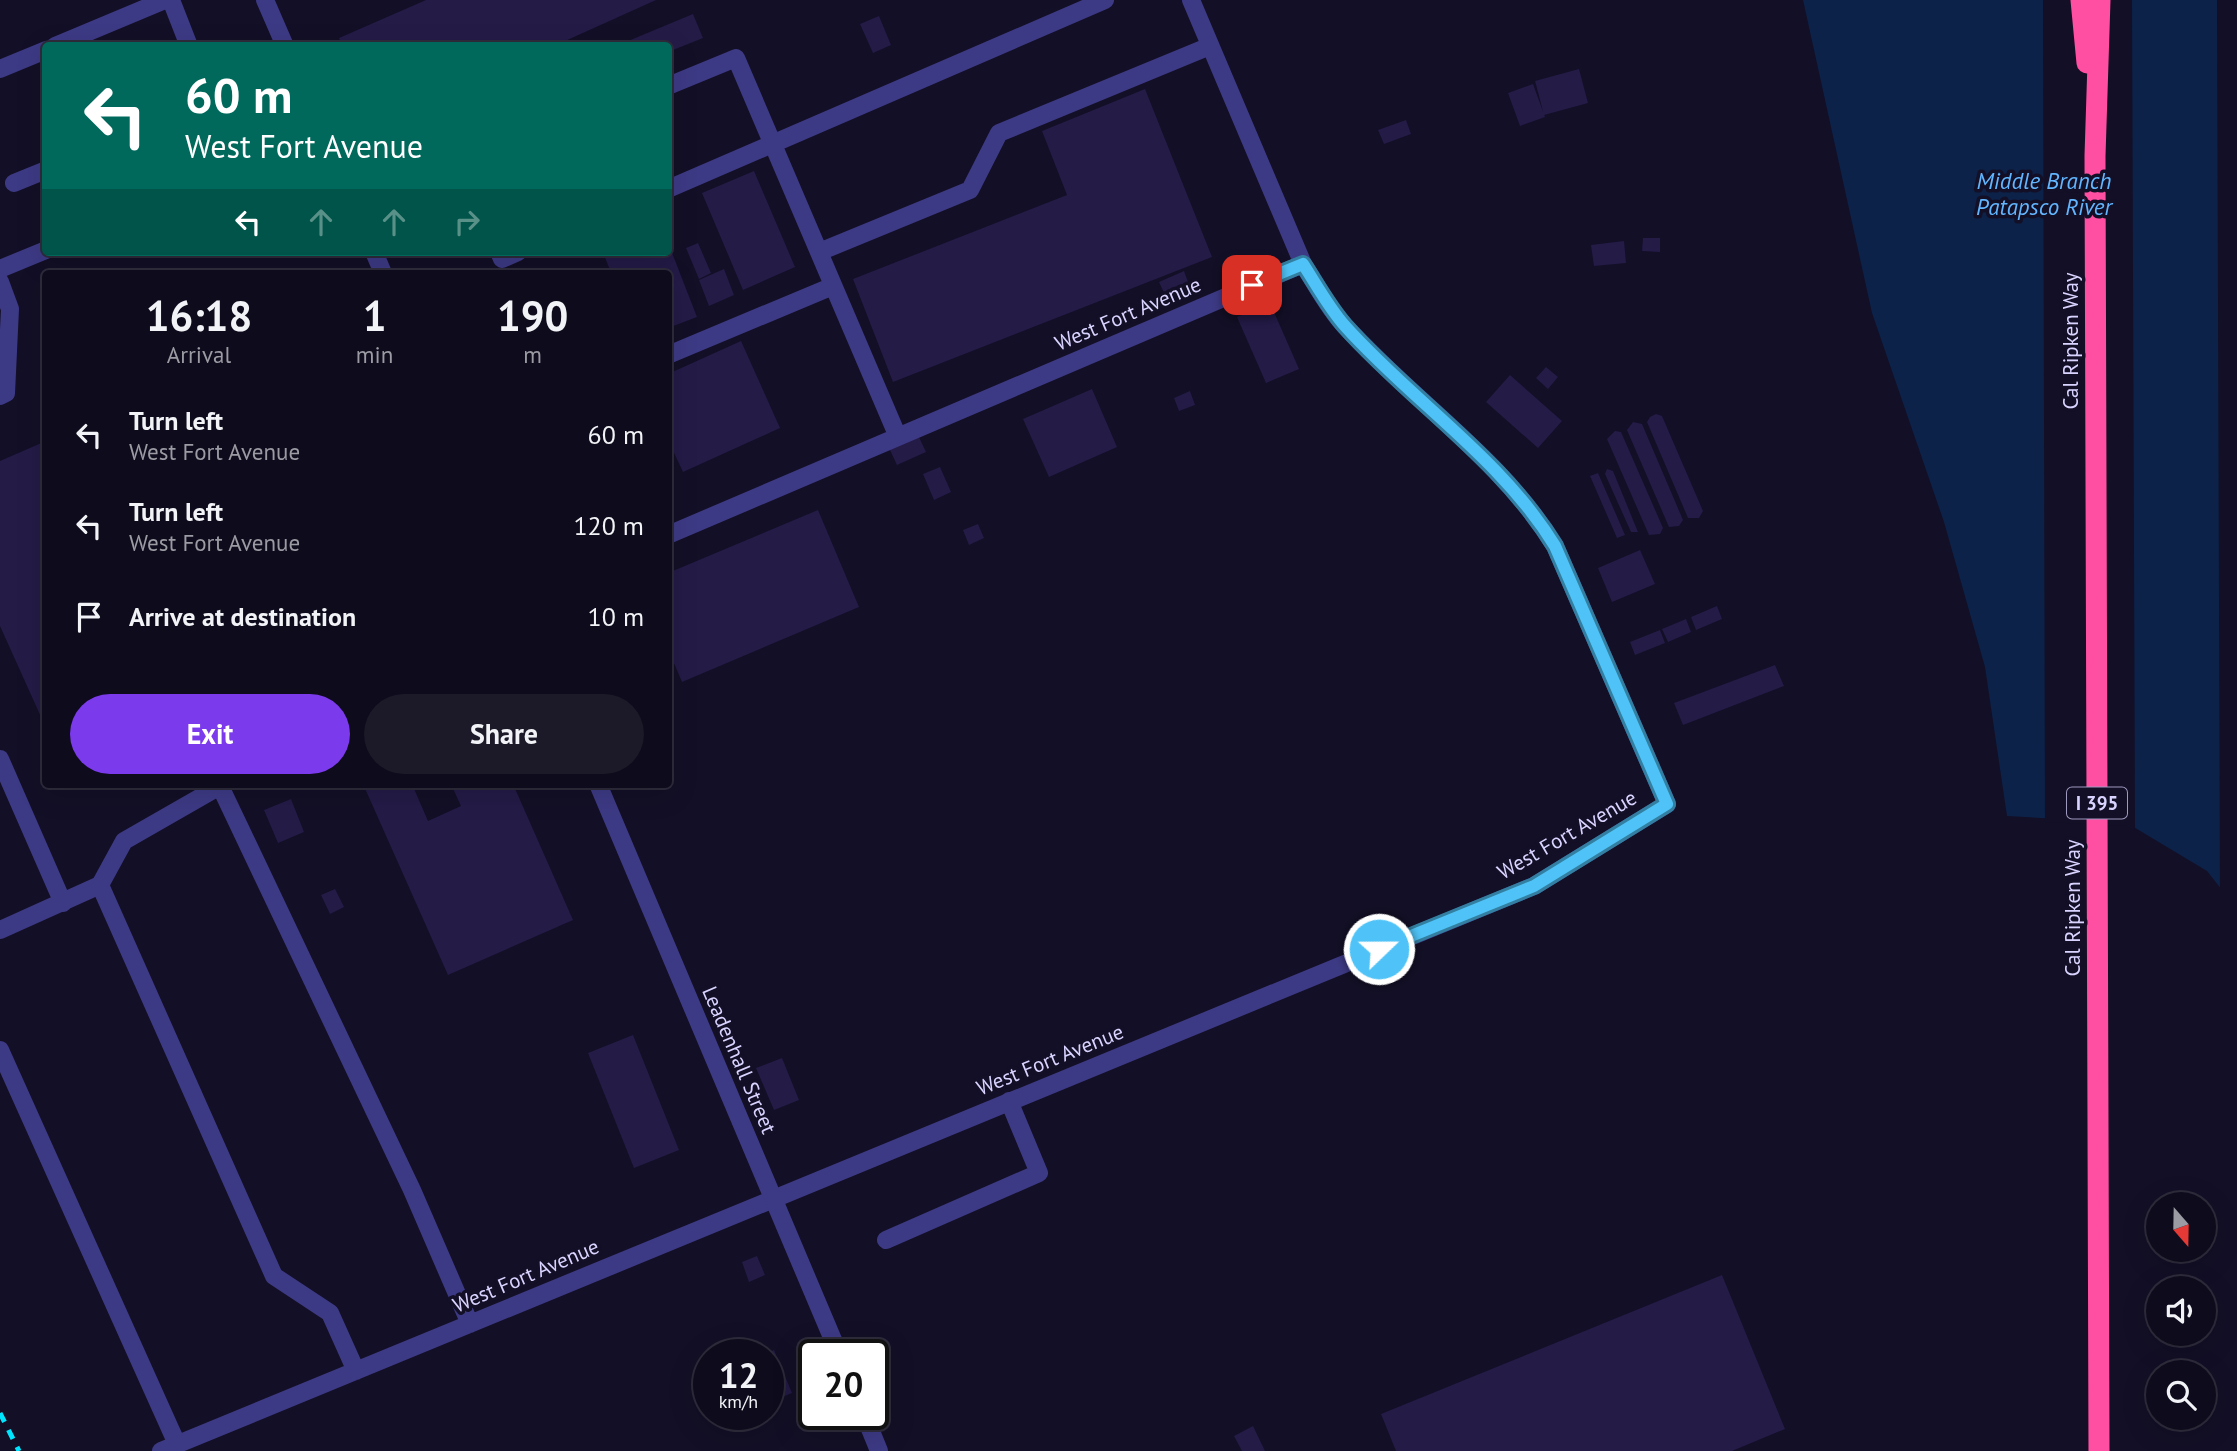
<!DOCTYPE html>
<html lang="en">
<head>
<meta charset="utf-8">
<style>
  body { margin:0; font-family:"PT Sans",sans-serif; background:#1c1929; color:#f1f3f6; height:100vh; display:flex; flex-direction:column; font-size:26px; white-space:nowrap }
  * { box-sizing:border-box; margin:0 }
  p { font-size:23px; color:#9b9ba3 }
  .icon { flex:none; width:38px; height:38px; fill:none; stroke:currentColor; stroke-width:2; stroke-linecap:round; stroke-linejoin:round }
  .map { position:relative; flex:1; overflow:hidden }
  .side { position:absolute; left:42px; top:270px; width:630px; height:518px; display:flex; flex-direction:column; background:#0e0b1c; border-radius:7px; box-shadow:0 7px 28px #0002,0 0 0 2px #2e2b3b }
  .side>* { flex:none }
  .hud { position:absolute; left:42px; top:42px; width:630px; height:214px; border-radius:7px; box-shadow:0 7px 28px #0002,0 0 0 2px #2e2b3b; background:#00695c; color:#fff; overflow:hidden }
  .needle { width:46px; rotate:160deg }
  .fabs { position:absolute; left:2146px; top:1192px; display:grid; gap:14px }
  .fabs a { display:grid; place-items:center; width:70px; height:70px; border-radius:50%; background:#0e0b1c; box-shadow:0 7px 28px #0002,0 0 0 2px #2e2b3b; font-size:35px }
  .speed { position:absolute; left:693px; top:1339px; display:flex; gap:14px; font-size:35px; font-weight:700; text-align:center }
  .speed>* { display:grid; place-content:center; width:91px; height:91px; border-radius:50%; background:#0e0b1c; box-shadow:0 7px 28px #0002,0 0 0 2px #2e2b3b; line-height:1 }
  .speed small { font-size:18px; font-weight:400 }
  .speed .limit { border:4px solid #111; border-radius:10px; background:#fff; color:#111 }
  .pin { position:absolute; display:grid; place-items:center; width:60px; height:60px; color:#fff; margin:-30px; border-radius:14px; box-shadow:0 4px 10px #0006 }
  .me { position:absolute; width:77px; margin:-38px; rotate:68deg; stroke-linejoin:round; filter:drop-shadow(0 0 5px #0008) }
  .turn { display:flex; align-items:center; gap:24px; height:147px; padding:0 28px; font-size:32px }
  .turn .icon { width:91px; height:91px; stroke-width:2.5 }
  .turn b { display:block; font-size:49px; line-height:60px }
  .lanes { display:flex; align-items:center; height:66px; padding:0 28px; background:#0003; justify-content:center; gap:35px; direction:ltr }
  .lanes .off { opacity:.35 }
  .eta { display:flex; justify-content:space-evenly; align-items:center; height:119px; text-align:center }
  .eta b { font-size:42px; font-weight:700; line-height:49px }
  .primary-button { display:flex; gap:14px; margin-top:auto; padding:14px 28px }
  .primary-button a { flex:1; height:80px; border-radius:42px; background:#7c3aed; color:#fff; font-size:28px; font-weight:700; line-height:80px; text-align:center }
  .primary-button a+a { background:#1c1929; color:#f1f3f6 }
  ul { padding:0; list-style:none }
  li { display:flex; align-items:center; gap:21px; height:91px; padding:0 28px }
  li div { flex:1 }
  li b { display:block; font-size:26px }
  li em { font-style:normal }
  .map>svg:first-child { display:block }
</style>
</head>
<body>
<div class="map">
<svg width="2237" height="1451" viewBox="0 0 2237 1451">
  <rect width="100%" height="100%" fill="#130f26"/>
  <path fill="#0c2248" d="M1803,0H2237V909L2207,871L2127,823L2007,816L1985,667L1944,522L1872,313Z"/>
  <path fill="#130f26" d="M2043,0H2132L2135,831L2126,826L2045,822Z
    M2217,0H2237V912L2220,893Z"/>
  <path fill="#241b47" d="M426,0H656L554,46H342L339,38Z
    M693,14L703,38L668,52V46H616Z
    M879,16L891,45L873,53L860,24Z
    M1579,69L1588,103L1544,115L1535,81Z
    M1533,84L1545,117L1520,126L1508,93Z
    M1145,89L1212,257L893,382L853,279L1067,195L1042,131Z
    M1406,120L1411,134L1384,144L1378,130Z
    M754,171L795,267L743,290L702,193Z
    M1643,238H1660V252L1642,251Z
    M1624,241L1626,263L1594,266L1591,245Z
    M698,243L711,273L699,279L686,248Z
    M669,245L697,317L668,328V273H611L603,252H668Z
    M724,269L734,295L709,306L699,280Z
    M1184,271L1189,285L1165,295L1159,282Z
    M1270,303L1299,369L1266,383L1237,317Z
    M741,341L780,428L683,472L668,440V374Z
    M1546,367L1558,377L1548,389L1536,378Z
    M1510,375L1562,421L1538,448L1486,402Z
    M1092,389L1117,447L1049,477L1023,419Z
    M1190,391L1195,405L1179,411L1174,398Z
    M1656,414L1662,416L1703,511L1699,518H1688L1647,422L1650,417Z
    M1633,422L1642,424L1683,520L1679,526L1669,527L1627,430Z
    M1615,431L1621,432L1663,528L1660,534L1649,535L1607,439Z
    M918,435L926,452L897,465L889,448Z
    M46,441V728L0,626V461Z
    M940,467L951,492L934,500L923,474Z
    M1607,469L1613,471L1638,532H1631L1605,474Z
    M1598,473L1625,535L1617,538L1590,476Z
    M818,510L859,607L682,682L668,649V573Z
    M978,524L984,538L969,545L963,530Z
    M1640,550L1655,584L1612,602L1598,568Z
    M1717,606L1722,619L1696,630L1691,617Z
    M1686,619L1691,632L1668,642L1662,629Z
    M1660,630L1665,643L1635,655L1630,642Z
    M1775,665L1784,686L1683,725L1674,703Z
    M363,784H412L428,821L461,806L451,784H513L573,920L448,975Z
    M291,799L304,832L278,843L264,810Z
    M335,889L344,907L330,914L321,895Z
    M633,1035L679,1150L634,1168L588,1053Z
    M782,1058L799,1100L774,1110L756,1068Z
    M757,1256L765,1275L749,1282L742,1262Z
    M1722,1275L1785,1429L1732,1451H1396L1381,1414Z
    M774,1350L792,1393L775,1400L768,1383V1353Z
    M1253,1426L1265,1451H1242L1234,1436Z"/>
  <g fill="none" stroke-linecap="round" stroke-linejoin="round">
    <path stroke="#3d3a85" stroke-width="18" d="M171,0L189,46
      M1191,0L1303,264
      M55,46L165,0
      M0,69L46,50
      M668,86L736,58L898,437
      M14,183L46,170
      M668,189L1105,0
      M499,252L502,259L518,252
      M819,252L970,190L999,133L1210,46
      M0,269L46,250
      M0,282L10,309L6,393L0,396
      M668,355L833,286
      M0,759L63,903
      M224,784L220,786L412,1190L470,1324
      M100,885L274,1276L330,1313L356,1371
      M0,930L100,885L124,841L220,786
      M0,1050L177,1444
      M886,1240L1039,1173L1009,1101
      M161,1451L1534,886L1667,804L1555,546C1501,458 1413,401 1345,326C1328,308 1316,284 1303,264L668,535"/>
    <path stroke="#3d3a85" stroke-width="18" d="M265,0L285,46
      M374,252L383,273
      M598,784L839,1354
      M864,1414L879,1451"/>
    <path stroke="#ff4fa3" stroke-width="21" d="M2081,0L2087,63
      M2099,1451L2095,156L2100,0"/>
    <path stroke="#00e5ff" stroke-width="5" stroke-dasharray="10 9" stroke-linecap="butt" d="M0,1413L19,1451"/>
  </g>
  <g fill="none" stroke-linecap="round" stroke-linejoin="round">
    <g stroke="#337fa1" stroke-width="18">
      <path id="route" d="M1252,285L1303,264C1316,284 1329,308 1345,326C1413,402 1501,458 1555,546L1667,804L1534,886L1379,949"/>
    </g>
    <use href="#route" stroke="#4fc3f7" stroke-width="12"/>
  </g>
  <g text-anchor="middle" stroke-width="7" stroke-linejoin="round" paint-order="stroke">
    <rect fill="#130f26" stroke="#9e99be" stroke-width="2" x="2067" y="787.5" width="60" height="31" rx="5"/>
    <g font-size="19" font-weight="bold" fill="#d9d4ff">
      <text x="2097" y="810">I 395</text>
    </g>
    <g font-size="21" fill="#d9d4ff" stroke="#130f26">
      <text transform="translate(1128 314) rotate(-23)" y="7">West Fort Avenue</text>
      <text transform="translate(2071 341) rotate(-90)" y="7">Cal Ripken Way</text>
      <text transform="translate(1567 835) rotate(-30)" y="7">West Fort Avenue</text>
      <text transform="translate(2073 908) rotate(-90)" y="7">Cal Ripken Way</text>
      <text transform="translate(739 1060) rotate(67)" y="7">Leadenhall Street</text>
      <text transform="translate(1050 1060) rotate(-22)" y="7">West Fort Avenue</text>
      <text transform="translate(526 1276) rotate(-23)" y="7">West Fort Avenue</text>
    </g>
    <g font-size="23" font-style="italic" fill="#62b6ff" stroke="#130f26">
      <text x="2044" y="189">Middle Branch<tspan x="2044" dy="26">Patapsco River</tspan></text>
    </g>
  </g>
</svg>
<div class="fabs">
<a><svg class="needle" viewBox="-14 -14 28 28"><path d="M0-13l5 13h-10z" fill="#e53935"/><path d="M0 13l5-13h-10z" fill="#9b9ba3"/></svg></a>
<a><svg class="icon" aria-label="sound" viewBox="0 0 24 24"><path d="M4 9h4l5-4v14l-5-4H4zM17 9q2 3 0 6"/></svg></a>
<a><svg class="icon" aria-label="search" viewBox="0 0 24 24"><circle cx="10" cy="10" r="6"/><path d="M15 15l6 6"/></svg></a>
</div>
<div class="speed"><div>12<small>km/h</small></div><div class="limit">20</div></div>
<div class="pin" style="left:1252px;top:285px;background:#d93025"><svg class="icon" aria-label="arrive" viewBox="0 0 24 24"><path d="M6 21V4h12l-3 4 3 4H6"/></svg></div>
<svg class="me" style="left:1379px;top:949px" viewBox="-20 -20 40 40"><circle r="17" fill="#4fc3f7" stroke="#fff" stroke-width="3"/><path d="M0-11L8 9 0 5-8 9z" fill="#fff"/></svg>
<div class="hud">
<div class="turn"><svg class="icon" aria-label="left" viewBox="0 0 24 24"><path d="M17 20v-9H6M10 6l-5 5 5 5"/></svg><div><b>60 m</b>West Fort Avenue</div></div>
<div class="lanes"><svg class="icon" aria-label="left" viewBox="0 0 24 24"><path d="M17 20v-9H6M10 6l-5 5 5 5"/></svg><svg class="icon off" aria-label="ahead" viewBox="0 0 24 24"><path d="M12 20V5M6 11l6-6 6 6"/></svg><svg class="icon off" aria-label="ahead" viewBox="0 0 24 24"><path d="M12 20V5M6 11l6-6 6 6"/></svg><svg class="icon off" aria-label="right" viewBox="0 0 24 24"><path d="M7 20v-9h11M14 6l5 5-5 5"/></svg></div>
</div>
<section class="side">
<div class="eta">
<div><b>16:18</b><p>Arrival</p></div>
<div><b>1</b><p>min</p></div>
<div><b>190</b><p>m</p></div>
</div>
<ul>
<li><svg class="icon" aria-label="left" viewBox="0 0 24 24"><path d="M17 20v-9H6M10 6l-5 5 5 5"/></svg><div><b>Turn left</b><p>West Fort Avenue</p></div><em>60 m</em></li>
<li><svg class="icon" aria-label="left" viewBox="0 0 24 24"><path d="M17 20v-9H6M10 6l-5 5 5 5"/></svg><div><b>Turn left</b><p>West Fort Avenue</p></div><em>120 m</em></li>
<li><svg class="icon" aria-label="arrive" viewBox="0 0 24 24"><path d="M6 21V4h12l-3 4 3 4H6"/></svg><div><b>Arrive at destination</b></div><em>10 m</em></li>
</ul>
<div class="primary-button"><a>Exit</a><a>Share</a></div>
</section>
</div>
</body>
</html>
